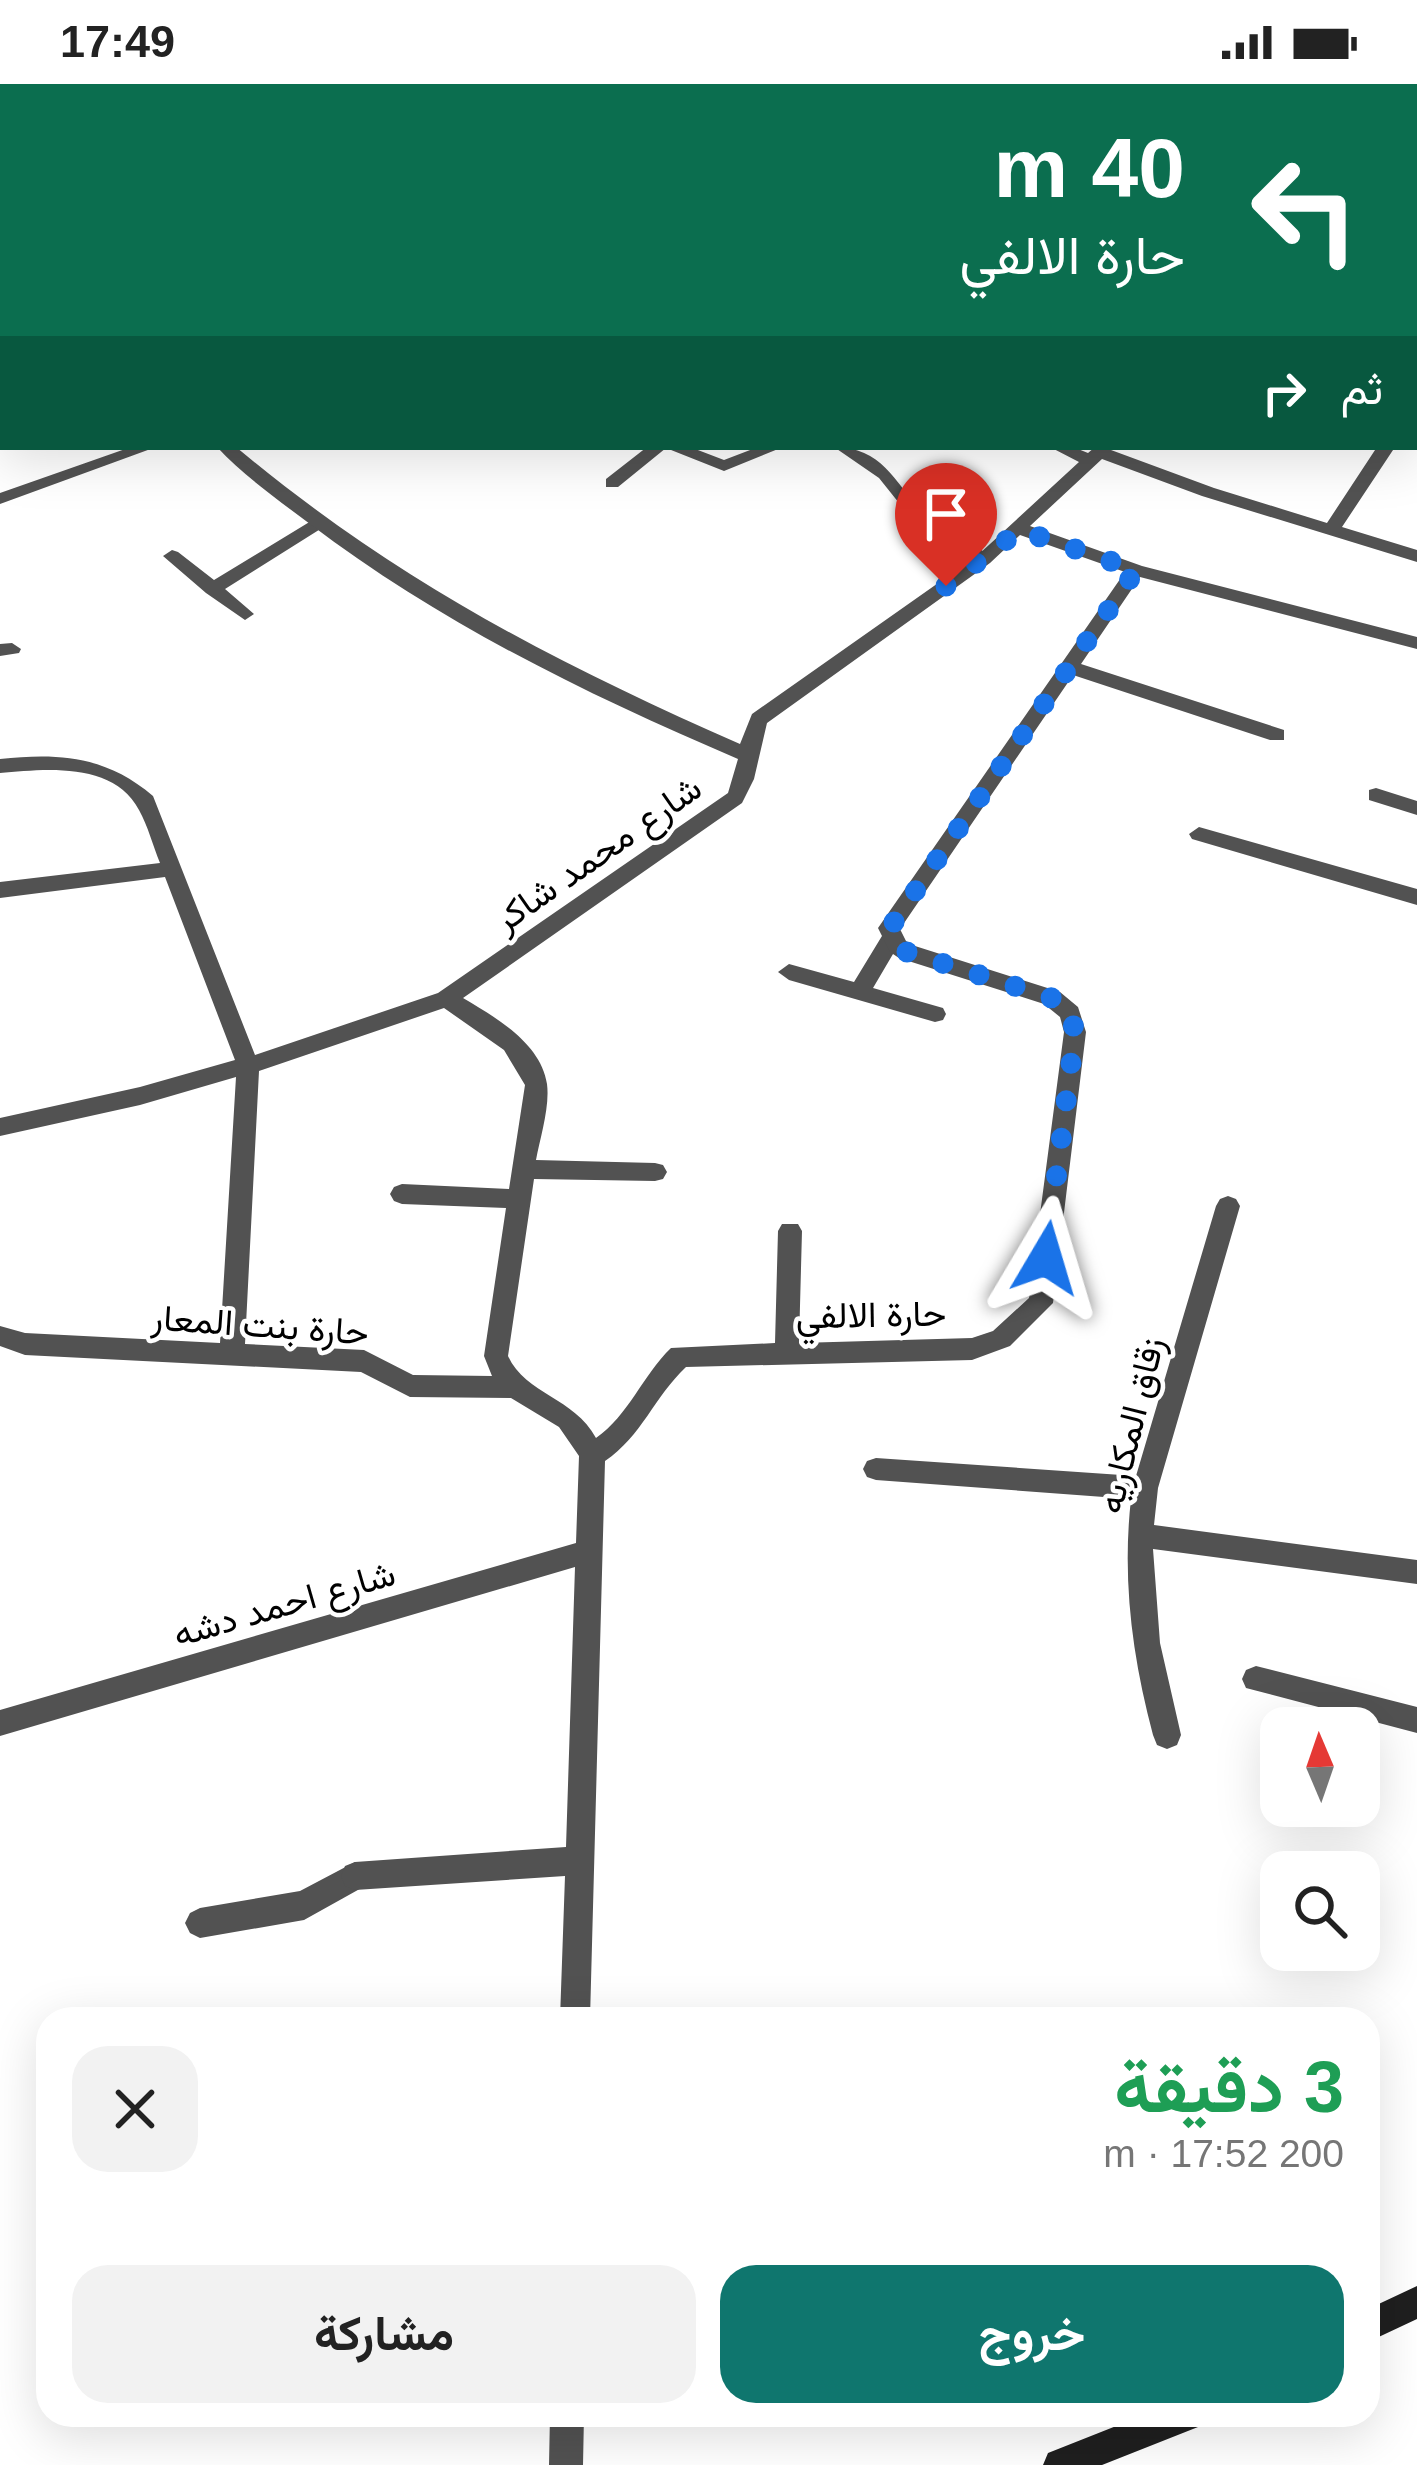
<!DOCTYPE html>
<html lang="ar">
<head>
<meta charset="utf-8">
<style>
  body { margin:0; font-family:Helvetica,Vazirmatn,sans-serif; background:#f2f2f2; color:#222; direction:rtl; height:100vh; display:flex; flex-direction:column; font-size:45px; white-space:nowrap }
  * { box-sizing:border-box; margin:0 }
  p { font-size:39px; color:#767676 }
  .icon { flex:none; width:66px; height:66px; fill:none; stroke:currentColor; stroke-width:2; stroke-linecap:round; stroke-linejoin:round }
  .map { position:relative; flex:1; overflow:hidden; direction:ltr }
  .panel { position:absolute; left:36px; top:1923px; width:1344px; height:420px; display:flex; flex-direction:column; background:#fff; border-radius:36px; box-shadow:0 12px 48px #0002; direction:rtl }
  .panel>* { flex:none }
  .hud { position:absolute; left:0px; top:0px; width:1419px; height:366px; box-shadow:0 12px 48px #0002; direction:rtl; background:#0b6e4f; color:#fff; overflow:hidden }
  .needle { width:78px; rotate:358deg }
  .buttons { position:absolute; left:1260px; top:1623px; display:grid; gap:24px }
  .buttons a { display:grid; place-items:center; width:120px; height:120px; border-radius:24px; background:#fff; box-shadow:0 12px 48px #0002; font-size:60px }
  .pin { position:absolute; display:grid; place-items:center; width:102px; height:102px; color:#fff; margin:-123px -51px; border-radius:50% 50% 50% 0; rotate:-45deg; box-shadow:0 0 12px #0007 }
  .pin .icon { rotate:45deg }
  .me { position:absolute; width:132px; margin:-66px; rotate:7deg; stroke-linejoin:round; filter:drop-shadow(0 0 9px #0008) }
  .turn { display:flex; align-items:center; gap:42px; height:252px; padding:0 36px; font-size:54px }
  .turn .icon { width:156px; height:156px; stroke-width:2.5 }
  .turn b { display:block; font-size:84px; line-height:102px }
  .then { display:flex; align-items:center; height:114px; padding:0 36px; background:#0003; gap:24px; font-size:45px }
  .round { display:grid; place-items:center; flex:none; width:126px; height:126px; border-radius:36px; background:#f2f2f2 }
  .headline { display:flex; align-items:center; justify-content:space-between; height:204px; padding:0 36px }
  h1 { font-size:72px; font-weight:700; line-height:90px; color:#1e9e55 }
  .button { display:flex; gap:24px; margin-top:auto; padding:24px 36px }
  .button a { flex:1; height:138px; border-radius:36px; background:#0f766e; color:#fff; font-size:48px; font-weight:700; line-height:138px; text-align:center }
  .button a+a { background:#f2f2f2; color:#222 }
  .status { display:flex; justify-content:space-between; align-items:center; height:84px; padding:0 60px; background:#fff; direction:ltr }
  .status svg { height:33px; fill:currentColor }
  .map>svg:first-child { display:block }
</style>
</head>
<body>
<div class="status"><b>17:49</b><svg viewBox="0 0 49 12"><path d="M0 12V9h3v3zM5 12V6h3v6zM10 12V3h3v9zM15 12V0h3v12zM26 1h20v11H26zM47 4h2v5h-2z"/></svg></div>
<div class="map">
<svg width="1417" height="2381" viewBox="0 0 1417 2381">
  <rect width="100%" height="100%" fill="#fff"/>
  <g fill="none" stroke-linecap="round" stroke-linejoin="round">
    <path fill="#525252" fill-rule="evenodd" d="M647,363H690L724,376L758,363H783L724,387L666,364L618,403H606V395Z
      M834,363C888,363 897,407 931,436C948,450 972,460 990,471V479H978L919,444L879,394Z
      M316,434L322,436V444L225,505L254,530L245,536L206,509L163,472L172,466L178,468L214,496Z
      M892,845L903,853L873,904L943,924L946,930L943,936L935,938L789,896L778,888L789,880L854,898L885,847Z
      M355,1778L365,1782L369,1792L365,1802L304,1836L200,1854L190,1849L185,1839L190,1829L200,1824L300,1807Z"/>
    <path fill="#525252" fill-rule="evenodd" d="M80,0H119L121,3H82Z
      M342,0H356V3H342Z
      M444,0H458L459,3H445Z
      M645,0H681L683,3H647Z
      M0,40H3V48H0Z
      M1417,192V203L1416,204V193Z
      M0,209H3V219H0Z
      M0,290L3,291V301L0,300Z
      M131,363H156L0,420V409Z
      M217,363H236C394,495 553,578 740,660L752,630L978,471L1079,378L1050,363H1073L1088,369L1095,363H1114L1111,366L1214,404L1327,439L1377,363H1395L1342,443L1417,466V478L1202,412L1102,375L1030,442L1142,482L1417,553V565L1140,493L1081,580L1284,646V656H1270L1073,591L900,845L906,857L915,862L1060,908L1078,923L1086,948L1053,1219L1010,1262L972,1276L686,1283C654,1313 642,1352 605,1377L590,1935H560L565,1792L355,1806L345,1802L341,1792L345,1782L355,1778L566,1763L575,1483L0,1652V1626L576,1459L579,1372L559,1343L511,1314L410,1313L361,1288L25,1271L0,1262V1242L25,1249L220,1259L236,993L140,1021L0,1052V1034L140,1003L235,976L165,793L0,814V798L160,779C153,762 148,742 139,726C114,677 44,685 0,689V675C60,669 106,672 153,712L255,971L438,909L728,709L738,675C588,611 440,539 310,440C278,416 244,392 217,363ZM1020,451L1125,488L878,844L890,868L899,874L1044,920L1060,933L1064,948L1029,1214L993,1247L972,1254L799,1259L802,1147L798,1140H782L778,1147L775,1259L671,1264C642,1292 629,1331 596,1354C574,1313 526,1311 508,1272L534,1095L655,1097L663,1095L667,1088L663,1081L655,1079L536,1076C540,1054 550,1023 547,1000C541,959 495,933 463,914L742,719L754,695L767,639L990,479ZM444,924L504,966L525,1001L509,1105L402,1100L394,1103L390,1110L394,1117L402,1120L506,1124L484,1272L492,1292L413,1291L364,1266L245,1260L259,987Z
      M12,559L21,565L19,569L0,572V560Z
      M1376,704L1417,717V731L1369,716V706Z
      M1199,743L1417,805V821L1192,755L1189,750Z
      M1228,1112L1236,1115L1240,1122L1158,1404L1154,1441L1417,1476V1500L1153,1465L1160,1559L1181,1651L1177,1661L1167,1665L1157,1661L1153,1651C1132,1572 1122,1495 1131,1415L876,1396L867,1393L863,1385L867,1377L876,1374L1136,1392L1216,1122L1220,1115Z
      M1256,1582L1417,1623V1649L1246,1604L1242,1595L1246,1586Z
      M550,2331H584L583,2381H549Z"/>
    <path fill="#1f1f1f" fill-rule="evenodd" d="M1417,2202V2235L1368,2258V2225Z
      M1144,2331H1203L1198,2343L1102,2381H1043L1048,2369Z"/>
  </g>
  <g fill="none" stroke-linecap="round" stroke-linejoin="round">
    <path stroke="#1a73e8" stroke-width="21" stroke-dasharray="0 37.8" d="M946,502L1020,446L1136,486L890,844L898,862L907,868L1052,914L1070,929L1075,948L1046,1174"/>
  </g>
  <g text-anchor="middle" stroke-width="9" stroke-linejoin="round" paint-order="stroke">
    <g font-size="36" fill="#000" stroke="#fff">
      <text transform="translate(597 769) rotate(-35)" y="13">شارع محمد شاكر</text>
      <text transform="translate(871 1230) rotate(-1)" y="13">حارة الالفي</text>
      <text transform="translate(260 1240) rotate(4)" y="13">حارة بنت المعار</text>
      <text transform="translate(1130 1341) rotate(-76)" y="13">زقاق المكاريه</text>
      <text transform="translate(284 1519) rotate(-16)" y="13">شارع احمد دشه</text>
    </g>
  </g>
</svg>
<div class="buttons">
<a><svg class="needle" viewBox="-14 -14 28 28"><path d="M0-13l5 13h-10z" fill="#e53935"/><path d="M0 13l5-13h-10z" fill="#767676"/></svg></a>
<a><svg class="icon" aria-label="search" viewBox="0 0 24 24"><circle cx="10" cy="10" r="6"/><path d="M15 15l6 6"/></svg></a>
</div>
<div class="pin" style="left:946px;top:502px;background:#d93025"><svg class="icon" aria-label="arrive" viewBox="0 0 24 24"><path d="M6 21V4h12l-3 4 3 4H6"/></svg></div>
<svg class="me" style="left:1046px;top:1174px" viewBox="-20 -20 40 40"><path d="M0-17L14 15 0 8-14 15z" fill="#1a73e8" stroke="#fff" stroke-width="4"/></svg>
<div class="hud">
<div class="turn"><svg class="icon" aria-label="left" viewBox="0 0 24 24"><path d="M17 20v-9H6M10 6l-5 5 5 5"/></svg><div><b>40 m</b>حارة الالفي</div></div>
<div class="then">ثم<svg class="icon" aria-label="right" viewBox="0 0 24 24"><path d="M7 20v-9h11M14 6l5 5-5 5"/></svg></div>
</div>
<section class="panel">
<div class="headline"><div><h1>3 دقيقة</h1><p>200 m · 17:52</p></div><a class="round"><svg class="icon" aria-label="close" viewBox="0 0 24 24"><path d="M6 6l12 12M18 6L6 18"/></svg></a></div>
<div class="button"><a>خروج</a><a>مشاركة</a></div>
</section>
</div>
</body>
</html>
